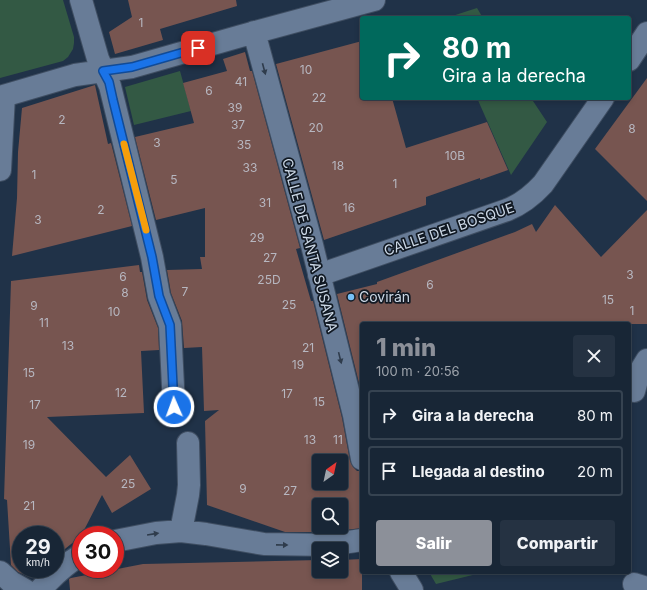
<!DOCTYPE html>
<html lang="es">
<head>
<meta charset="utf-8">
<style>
  body { margin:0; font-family:Inter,sans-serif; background:#253242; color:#f1f3f6; height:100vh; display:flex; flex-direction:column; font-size:15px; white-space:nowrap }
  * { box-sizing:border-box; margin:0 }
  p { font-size:13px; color:#9fa5ad }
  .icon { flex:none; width:22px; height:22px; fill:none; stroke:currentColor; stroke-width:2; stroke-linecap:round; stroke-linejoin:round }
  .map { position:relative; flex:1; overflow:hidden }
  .details { position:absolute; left:360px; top:322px; width:271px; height:252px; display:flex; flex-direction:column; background:#182636; border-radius:4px; box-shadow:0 2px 6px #0003,0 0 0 1px #364351 }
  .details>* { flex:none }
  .top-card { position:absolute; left:360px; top:16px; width:271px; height:84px; border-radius:4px; box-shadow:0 2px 6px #0003,0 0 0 1px #364351; background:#00695c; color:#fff; overflow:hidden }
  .needle { width:26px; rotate:33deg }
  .controls { position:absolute; left:312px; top:454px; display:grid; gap:8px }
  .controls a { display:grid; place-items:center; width:36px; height:36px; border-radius:4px; background:#182636; box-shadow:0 2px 6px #0003,0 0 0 1px #364351; font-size:20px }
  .speed { position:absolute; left:12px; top:526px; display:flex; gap:8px; font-size:20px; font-weight:700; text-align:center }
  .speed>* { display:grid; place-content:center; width:52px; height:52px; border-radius:50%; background:#182636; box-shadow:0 2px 6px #0003,0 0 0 1px #364351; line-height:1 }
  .speed small { font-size:10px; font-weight:400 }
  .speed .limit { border:6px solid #d22; background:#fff; color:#111 }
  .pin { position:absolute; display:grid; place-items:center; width:34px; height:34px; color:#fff; margin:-17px; border-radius:8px; box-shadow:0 2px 6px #0006 }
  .me { position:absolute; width:44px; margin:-22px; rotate:358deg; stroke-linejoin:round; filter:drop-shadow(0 0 3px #0008) }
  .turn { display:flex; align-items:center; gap:14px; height:84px; padding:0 16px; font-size:18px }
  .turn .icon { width:52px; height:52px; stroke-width:2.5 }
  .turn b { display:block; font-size:28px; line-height:34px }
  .round { display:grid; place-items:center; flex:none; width:42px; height:42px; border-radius:4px; background:#253242 }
  .headline { display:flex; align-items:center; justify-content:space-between; height:68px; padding:0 16px }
  h1 { font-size:24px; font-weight:800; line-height:30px; color:#8c9099 }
  .cta { display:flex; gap:8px; margin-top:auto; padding:8px 16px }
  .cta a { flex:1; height:46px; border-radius:4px; background:#8c9099; color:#fff; font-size:16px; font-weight:800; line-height:46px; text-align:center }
  .cta a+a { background:#253242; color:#f1f3f6 }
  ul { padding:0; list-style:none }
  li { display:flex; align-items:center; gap:12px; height:50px; margin:0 8px 6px; padding:0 8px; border:2px solid #364351; border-radius:4px }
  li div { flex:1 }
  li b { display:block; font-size:15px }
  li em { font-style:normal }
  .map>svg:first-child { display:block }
</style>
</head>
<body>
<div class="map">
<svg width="647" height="590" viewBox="0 0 647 590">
  <rect width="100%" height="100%" fill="#203248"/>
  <path fill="#335944" d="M0,0H63L74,37V43L73,49L68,57L63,61L0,78Z
    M477,8L483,18H446Z
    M180,71L191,111L134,125L125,87Z
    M477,98H531L547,122L511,175Z
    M429,572H485L436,584Z"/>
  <path fill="#775550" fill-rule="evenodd" d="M128,0H236L237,6L160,29L163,40L115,54L109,32L132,17Z
    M362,41V98H392L406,148L487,122L508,170L480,180V178L426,197V205L324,240L276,64Z
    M245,52L250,71H252L300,248L296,249L311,301H313L342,418L350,461L353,467L357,471H362V528L328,532H285L207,505L205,421L219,410L204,411L202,347L184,348L182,321L171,293L167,270L202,269L200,257H205V208L156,220L135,137L194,123L183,83L227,71L223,59ZM319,461H341V483H319ZM319,505H341V527H319Z
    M647,78V201L595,149Z
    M95,85L108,144L111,143L132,226L12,256L17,198L18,152L22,108Z
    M555,205L601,257L647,210V324H362V395L337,294L377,284V282L515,232L532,224L536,232Z
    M139,265L140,272H142L147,300L158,328L159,350L141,351L144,413L47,417L106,477L130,455L151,489L112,513L102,495L81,536L55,557V535H21V569H40L30,577L18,572L11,565L7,500L4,499L11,281Z
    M362,559V590H70L69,579L71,578L143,564L319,560V571H341V560Z"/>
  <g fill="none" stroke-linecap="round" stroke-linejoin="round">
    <g stroke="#3f4e62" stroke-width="24">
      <path id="minor" d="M81,0L98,59L110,86L152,257L159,296L170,325L174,407
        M254,32L312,245L354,415L362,459
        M629,60L647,33
        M0,97L75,75L132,67L241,36L374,0
        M0,170L4,96
        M319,275L507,210C522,204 532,196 543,184L603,98
        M634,391L639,373L647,360
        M181,531L188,495L189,485L188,443
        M115,541L156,533L181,531L206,534L264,544L329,545L362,540
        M0,572L11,582L25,590
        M401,572L412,590
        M634,584L647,588
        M40,590C53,576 65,564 81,555"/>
    </g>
    <use href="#minor" stroke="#687c97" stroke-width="22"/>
  </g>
  <defs><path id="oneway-solid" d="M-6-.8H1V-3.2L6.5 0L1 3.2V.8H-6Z"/></defs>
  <g fill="#2f3c4c">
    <use href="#oneway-solid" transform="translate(264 69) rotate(75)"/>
    <use href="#oneway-solid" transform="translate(340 358) rotate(76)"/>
    <use href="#oneway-solid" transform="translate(153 534) rotate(-9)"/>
    <use href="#oneway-solid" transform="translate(282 545) rotate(1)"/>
  </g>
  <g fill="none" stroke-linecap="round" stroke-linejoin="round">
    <g stroke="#114b97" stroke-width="10">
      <path id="route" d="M174,407L170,325L159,296L152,257L113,100L109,82L103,71L132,67L198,48"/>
    </g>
    <use href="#route" stroke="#1a73e8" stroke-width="7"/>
    <path stroke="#f59e0b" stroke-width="7" d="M124,144L146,230"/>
  </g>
  <circle fill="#77c0f7" stroke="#111923" stroke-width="1.5" cx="351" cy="297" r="4"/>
  <g text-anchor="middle" stroke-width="3.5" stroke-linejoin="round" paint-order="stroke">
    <g font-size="12" fill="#b7b7c0">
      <text x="141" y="27">1</text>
      <text x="306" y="74">10</text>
      <text x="241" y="86">41</text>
      <text x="209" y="95">6</text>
      <text x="319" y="102">22</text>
      <text x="235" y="112">39</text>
      <text x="62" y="124">2</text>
      <text x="238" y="129">37</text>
      <text x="316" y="132">20</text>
      <text x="632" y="133">8</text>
      <text x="157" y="147">3</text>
      <text x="244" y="149">35</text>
      <text x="455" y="160">10B</text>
      <text x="338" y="170">18</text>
      <text x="250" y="172">33</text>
      <text x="34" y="179">1</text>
      <text x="174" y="184">5</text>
      <text x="395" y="188">1</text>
      <text x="265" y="207">31</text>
      <text x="349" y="212">16</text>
      <text x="101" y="214">2</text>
      <text x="38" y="224">3</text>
      <text x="257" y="242">29</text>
      <text x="270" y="262">27</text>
      <text x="630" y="279">3</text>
      <text x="123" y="281">6</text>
      <text x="269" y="284">25D</text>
      <text x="430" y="289">6</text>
      <text x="185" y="296">7</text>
      <text x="125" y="297">8</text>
      <text x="608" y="304">15</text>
      <text x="289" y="309">25</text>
      <text x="34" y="310">9</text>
      <text x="632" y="315">1</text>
      <text x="114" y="316">10</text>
      <text x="44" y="327">11</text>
      <text x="68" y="350">13</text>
      <text x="308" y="352">21</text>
      <text x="298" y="369">19</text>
      <text x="29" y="377">15</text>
      <text x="121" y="397">12</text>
      <text x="287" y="398">17</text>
      <text x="319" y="406">15</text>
      <text x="35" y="409">17</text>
      <text x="310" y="444">13</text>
      <text x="338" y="444">11</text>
      <text x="29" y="449">19</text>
      <text x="128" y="488">25</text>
      <text x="243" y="493">9</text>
      <text x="290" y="495">27</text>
      <text x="29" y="510">21</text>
    </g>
    <g font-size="14" fill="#ccd8e6" stroke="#111923">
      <text transform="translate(449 229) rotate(-19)" y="5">CALLE DEL BOSQUE</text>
      <text transform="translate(310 245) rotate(75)" y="5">CALLE DE SANTA SUSANA</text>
    </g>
    <g font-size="14" fill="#ccd8e6" stroke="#111923" text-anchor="start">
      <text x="359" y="302">Covirán</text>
    </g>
  </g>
</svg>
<div class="controls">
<a><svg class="needle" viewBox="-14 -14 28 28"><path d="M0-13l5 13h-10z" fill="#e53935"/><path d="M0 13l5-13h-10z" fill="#9fa5ad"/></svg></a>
<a><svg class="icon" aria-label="search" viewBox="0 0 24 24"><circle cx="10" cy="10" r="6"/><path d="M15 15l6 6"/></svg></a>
<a><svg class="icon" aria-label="layers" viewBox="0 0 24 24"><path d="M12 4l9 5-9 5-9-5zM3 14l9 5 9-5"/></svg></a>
</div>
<div class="speed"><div>29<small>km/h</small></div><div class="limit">30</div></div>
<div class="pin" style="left:198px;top:48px;background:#d93025"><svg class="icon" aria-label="arrive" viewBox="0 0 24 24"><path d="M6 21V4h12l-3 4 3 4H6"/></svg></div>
<svg class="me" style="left:174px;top:407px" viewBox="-20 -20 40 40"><circle r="17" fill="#1a73e8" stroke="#fff" stroke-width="3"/><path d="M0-11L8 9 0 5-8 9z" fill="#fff"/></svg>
<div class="top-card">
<div class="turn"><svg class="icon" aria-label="right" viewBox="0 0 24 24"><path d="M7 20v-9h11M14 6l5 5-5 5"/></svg><div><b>80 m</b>Gira a la derecha</div></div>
</div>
<section class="details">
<div class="headline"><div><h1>1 min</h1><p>100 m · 20:56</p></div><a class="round"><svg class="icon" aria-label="close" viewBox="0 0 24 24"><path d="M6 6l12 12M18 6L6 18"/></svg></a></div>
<ul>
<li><svg class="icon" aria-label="right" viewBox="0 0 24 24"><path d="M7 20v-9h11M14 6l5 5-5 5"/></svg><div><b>Gira a la derecha</b></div><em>80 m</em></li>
<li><svg class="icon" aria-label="arrive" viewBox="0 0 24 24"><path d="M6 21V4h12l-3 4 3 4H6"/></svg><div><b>Llegada al destino</b></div><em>20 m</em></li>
</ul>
<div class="cta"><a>Salir</a><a>Compartir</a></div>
</section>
</div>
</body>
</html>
